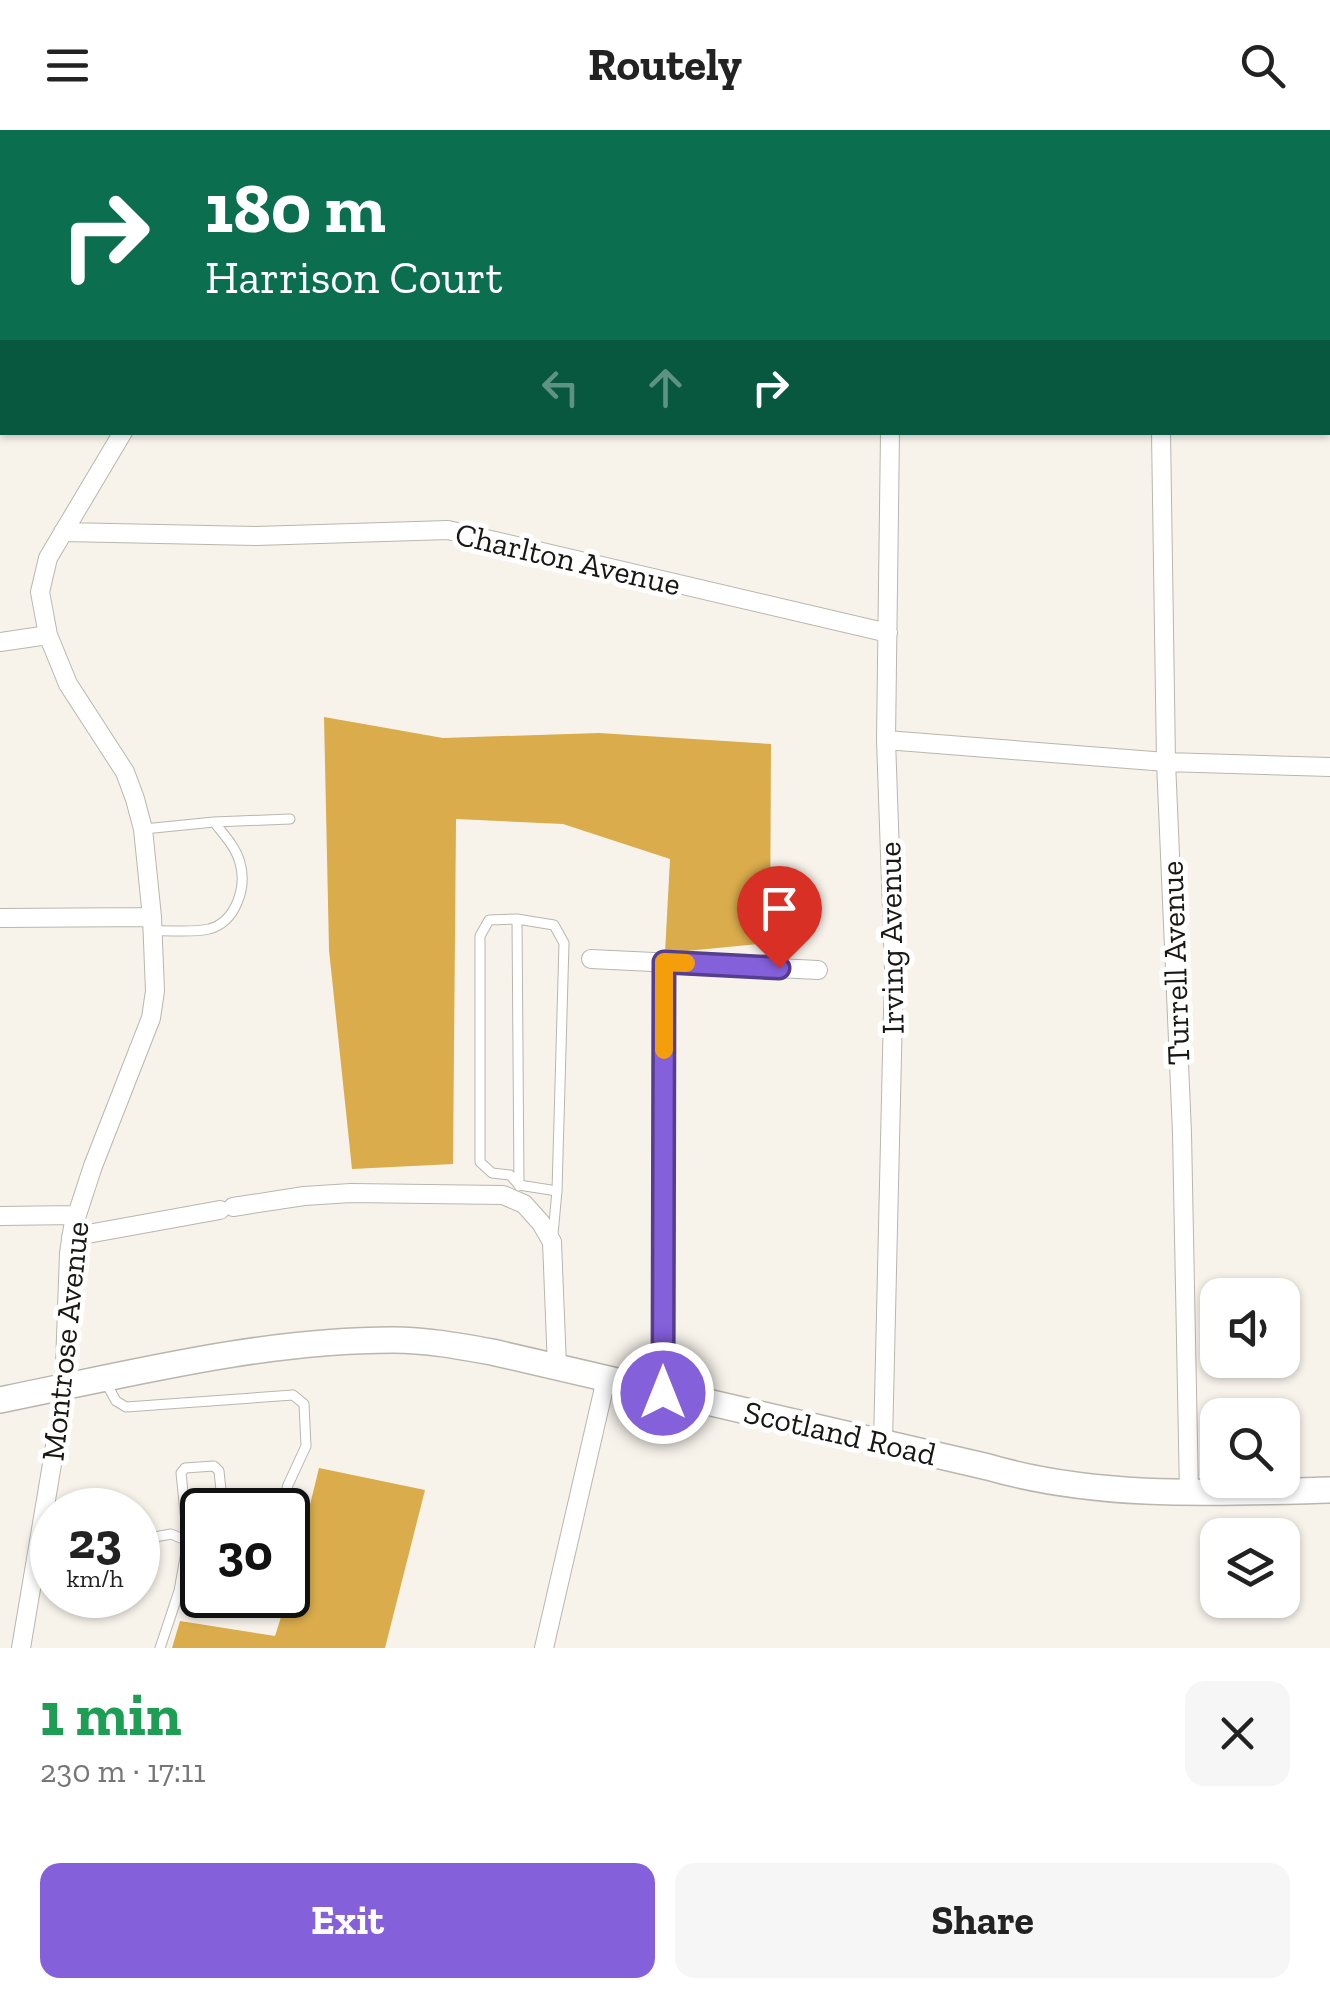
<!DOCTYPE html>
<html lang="en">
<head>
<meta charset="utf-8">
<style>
  body { margin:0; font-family:"Zilla Slab",serif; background:#f6f6f6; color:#222; height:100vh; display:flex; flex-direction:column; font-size:38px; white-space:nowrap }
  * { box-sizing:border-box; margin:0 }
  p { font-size:32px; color:#767676 }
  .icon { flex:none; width:55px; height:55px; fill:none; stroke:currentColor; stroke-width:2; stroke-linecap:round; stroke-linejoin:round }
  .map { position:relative; height:1518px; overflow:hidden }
  .details { display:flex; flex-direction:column; background:#fff; flex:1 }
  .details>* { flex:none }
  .banner { position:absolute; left:0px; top:0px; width:1330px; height:305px; box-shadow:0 2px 8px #0004; background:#0b6e4f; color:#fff; overflow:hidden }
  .fabs { position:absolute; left:1200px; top:1148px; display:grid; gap:20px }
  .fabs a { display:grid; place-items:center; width:100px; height:100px; border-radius:20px; background:#fff; box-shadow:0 2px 8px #0004; font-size:50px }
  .speed { position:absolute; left:30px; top:1358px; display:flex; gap:20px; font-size:50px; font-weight:700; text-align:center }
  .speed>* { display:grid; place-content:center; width:130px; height:130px; border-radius:50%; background:#fff; box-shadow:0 2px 8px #0004; line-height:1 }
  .speed small { font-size:25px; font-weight:400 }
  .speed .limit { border:5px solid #111; border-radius:15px; background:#fff; color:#111 }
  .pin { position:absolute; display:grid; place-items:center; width:85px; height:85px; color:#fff; margin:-102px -42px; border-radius:50% 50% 50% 0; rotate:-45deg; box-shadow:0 0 10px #0007 }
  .pin .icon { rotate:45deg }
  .me { position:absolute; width:110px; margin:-55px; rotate:0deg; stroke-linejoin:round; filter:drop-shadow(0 0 8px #0008) }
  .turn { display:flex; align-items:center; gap:35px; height:210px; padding:0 40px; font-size:45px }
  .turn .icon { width:130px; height:130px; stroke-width:2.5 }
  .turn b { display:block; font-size:70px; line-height:85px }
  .lanes { display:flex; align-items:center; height:95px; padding:0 40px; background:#0003; justify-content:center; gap:50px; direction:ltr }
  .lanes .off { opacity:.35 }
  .round { display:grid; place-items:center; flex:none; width:105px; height:105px; border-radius:20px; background:#f6f6f6 }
  .overview { display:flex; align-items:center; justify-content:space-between; height:170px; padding:0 40px }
  h1 { font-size:60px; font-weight:700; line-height:75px; color:#1e9e55 }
  .primary-button { display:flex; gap:20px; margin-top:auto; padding:20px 40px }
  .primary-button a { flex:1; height:115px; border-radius:20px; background:#8460db; color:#fff; font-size:40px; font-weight:700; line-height:115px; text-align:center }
  .primary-button a+a { background:#f6f6f6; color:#222 }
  header { display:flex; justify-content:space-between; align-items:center; height:130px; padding:0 40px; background:#fff; font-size:45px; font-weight:700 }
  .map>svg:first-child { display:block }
</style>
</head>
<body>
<header><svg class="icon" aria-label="menu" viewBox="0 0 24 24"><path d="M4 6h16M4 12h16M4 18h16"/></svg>Routely<svg class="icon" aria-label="search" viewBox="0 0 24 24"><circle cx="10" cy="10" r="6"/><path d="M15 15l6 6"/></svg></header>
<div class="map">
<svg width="1330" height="1518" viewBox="0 0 1330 1518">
  <rect width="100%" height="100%" fill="#f7f3eb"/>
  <path fill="#daac4c" d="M324,587L443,608L599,603L771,614L770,813L665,823L670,729L563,694L456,689L453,1034L352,1039L329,820Z
    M319,1338L425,1360L385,1518H172L180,1491L275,1506L288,1465Z"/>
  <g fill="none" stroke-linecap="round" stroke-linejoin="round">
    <g stroke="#b9b6ae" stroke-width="11">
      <path id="service" d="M157,0L161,2
        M144,699L214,692L290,689
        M517,789L519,1056
        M153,801C170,800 192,803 209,799C236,792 247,757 240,733C236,717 224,705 214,692
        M553,1104L557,1061L564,813L554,795L517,789L489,790L480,806V1032L492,1043L510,1045L519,1055L557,1061
        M105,1251L116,1271L126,1277L293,1265L304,1274L306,1316L288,1355L281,1380
        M138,1410L171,1404L188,1411L181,1343L185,1338L214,1336L219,1341L223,1380
        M179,1461L202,1463
        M232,1465H248
        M160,1518L179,1461L188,1411H202"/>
    </g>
    <g stroke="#b9b6ae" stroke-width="20">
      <path id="minor" d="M205,0L208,2
        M174,2L176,0
        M513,2V0
        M895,2V0
        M1160,2V0
        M0,25H2
        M1161,302L1166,632L1182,1003L1189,1363
        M63,402L256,406L448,400L888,503
        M0,512L48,505
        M886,610L1166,632L1330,637
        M0,788L152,787
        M591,829L818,840
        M233,1077L304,1066L351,1063L503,1065L524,1074L541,1093L552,1112L557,1237
        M0,1086L77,1085
        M71,1107L220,1080
        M663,1263L665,832
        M883,1313L894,839L886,610L890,302
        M21,1518L64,1263L69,1123L73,1097L93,1036L151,888L155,861L152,787L143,699L135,669L125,642L68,554L48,505L40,462L48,428L123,302
        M544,1518L606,1249"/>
    </g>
    <g stroke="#b9b6ae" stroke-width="28">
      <path id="secondary" d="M0,1270C129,1244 261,1210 393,1210C426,1210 459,1216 492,1222L988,1337C1098,1369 1217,1363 1330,1360"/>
    </g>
    <use href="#service" stroke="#fff" stroke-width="9"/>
    <use href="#minor" stroke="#fff" stroke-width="18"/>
    <use href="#secondary" stroke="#fff" stroke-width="25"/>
  </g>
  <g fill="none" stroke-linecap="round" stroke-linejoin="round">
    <g stroke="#563e8e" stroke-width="25">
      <path id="route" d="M663,1263L664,832L779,838"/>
    </g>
    <use href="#route" stroke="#8460db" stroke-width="18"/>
    <path stroke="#f59e0b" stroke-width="18" d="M664,920V832L686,833"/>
  </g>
  <g text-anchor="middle" stroke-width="10" stroke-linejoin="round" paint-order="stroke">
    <g font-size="32" fill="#181714" stroke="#fff">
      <text transform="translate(568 429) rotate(13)" y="11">Charlton Avenue</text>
      <text transform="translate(891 808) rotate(-91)" y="11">Irving Avenue</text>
      <text transform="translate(1175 833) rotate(-92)" y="11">Turrell Avenue</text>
      <text transform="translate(65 1211) rotate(-84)" y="11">Montrose Avenue</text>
      <text transform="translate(840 1303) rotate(13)" y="11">Scotland Road</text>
    </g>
  </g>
</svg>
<div class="fabs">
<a><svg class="icon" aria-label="sound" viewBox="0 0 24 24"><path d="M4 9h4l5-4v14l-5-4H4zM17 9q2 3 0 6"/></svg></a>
<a><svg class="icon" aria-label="search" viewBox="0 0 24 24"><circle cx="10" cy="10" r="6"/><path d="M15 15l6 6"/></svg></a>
<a><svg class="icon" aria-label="layers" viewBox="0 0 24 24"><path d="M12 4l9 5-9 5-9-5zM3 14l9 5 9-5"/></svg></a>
</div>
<div class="speed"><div>23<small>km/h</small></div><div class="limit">30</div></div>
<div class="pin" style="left:779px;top:838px;background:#d93025"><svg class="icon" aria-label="arrive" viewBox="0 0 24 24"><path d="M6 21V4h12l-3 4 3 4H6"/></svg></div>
<svg class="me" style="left:663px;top:1263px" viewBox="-20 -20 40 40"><circle r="17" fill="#8460db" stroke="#fff" stroke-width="3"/><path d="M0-11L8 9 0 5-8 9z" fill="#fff"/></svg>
<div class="banner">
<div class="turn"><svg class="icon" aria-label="right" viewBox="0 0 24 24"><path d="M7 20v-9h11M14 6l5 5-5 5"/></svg><div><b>180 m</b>Harrison Court</div></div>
<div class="lanes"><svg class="icon off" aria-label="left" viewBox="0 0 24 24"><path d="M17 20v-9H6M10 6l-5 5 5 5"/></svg><svg class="icon off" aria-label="ahead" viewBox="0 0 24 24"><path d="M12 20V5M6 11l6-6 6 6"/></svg><svg class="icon" aria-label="right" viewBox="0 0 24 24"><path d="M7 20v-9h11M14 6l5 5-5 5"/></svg></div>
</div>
</div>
<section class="details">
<div class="overview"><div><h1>1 min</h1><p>230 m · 17:11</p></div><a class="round"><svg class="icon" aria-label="close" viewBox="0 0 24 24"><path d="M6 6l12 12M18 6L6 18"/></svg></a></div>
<div class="primary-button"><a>Exit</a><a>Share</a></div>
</section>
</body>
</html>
